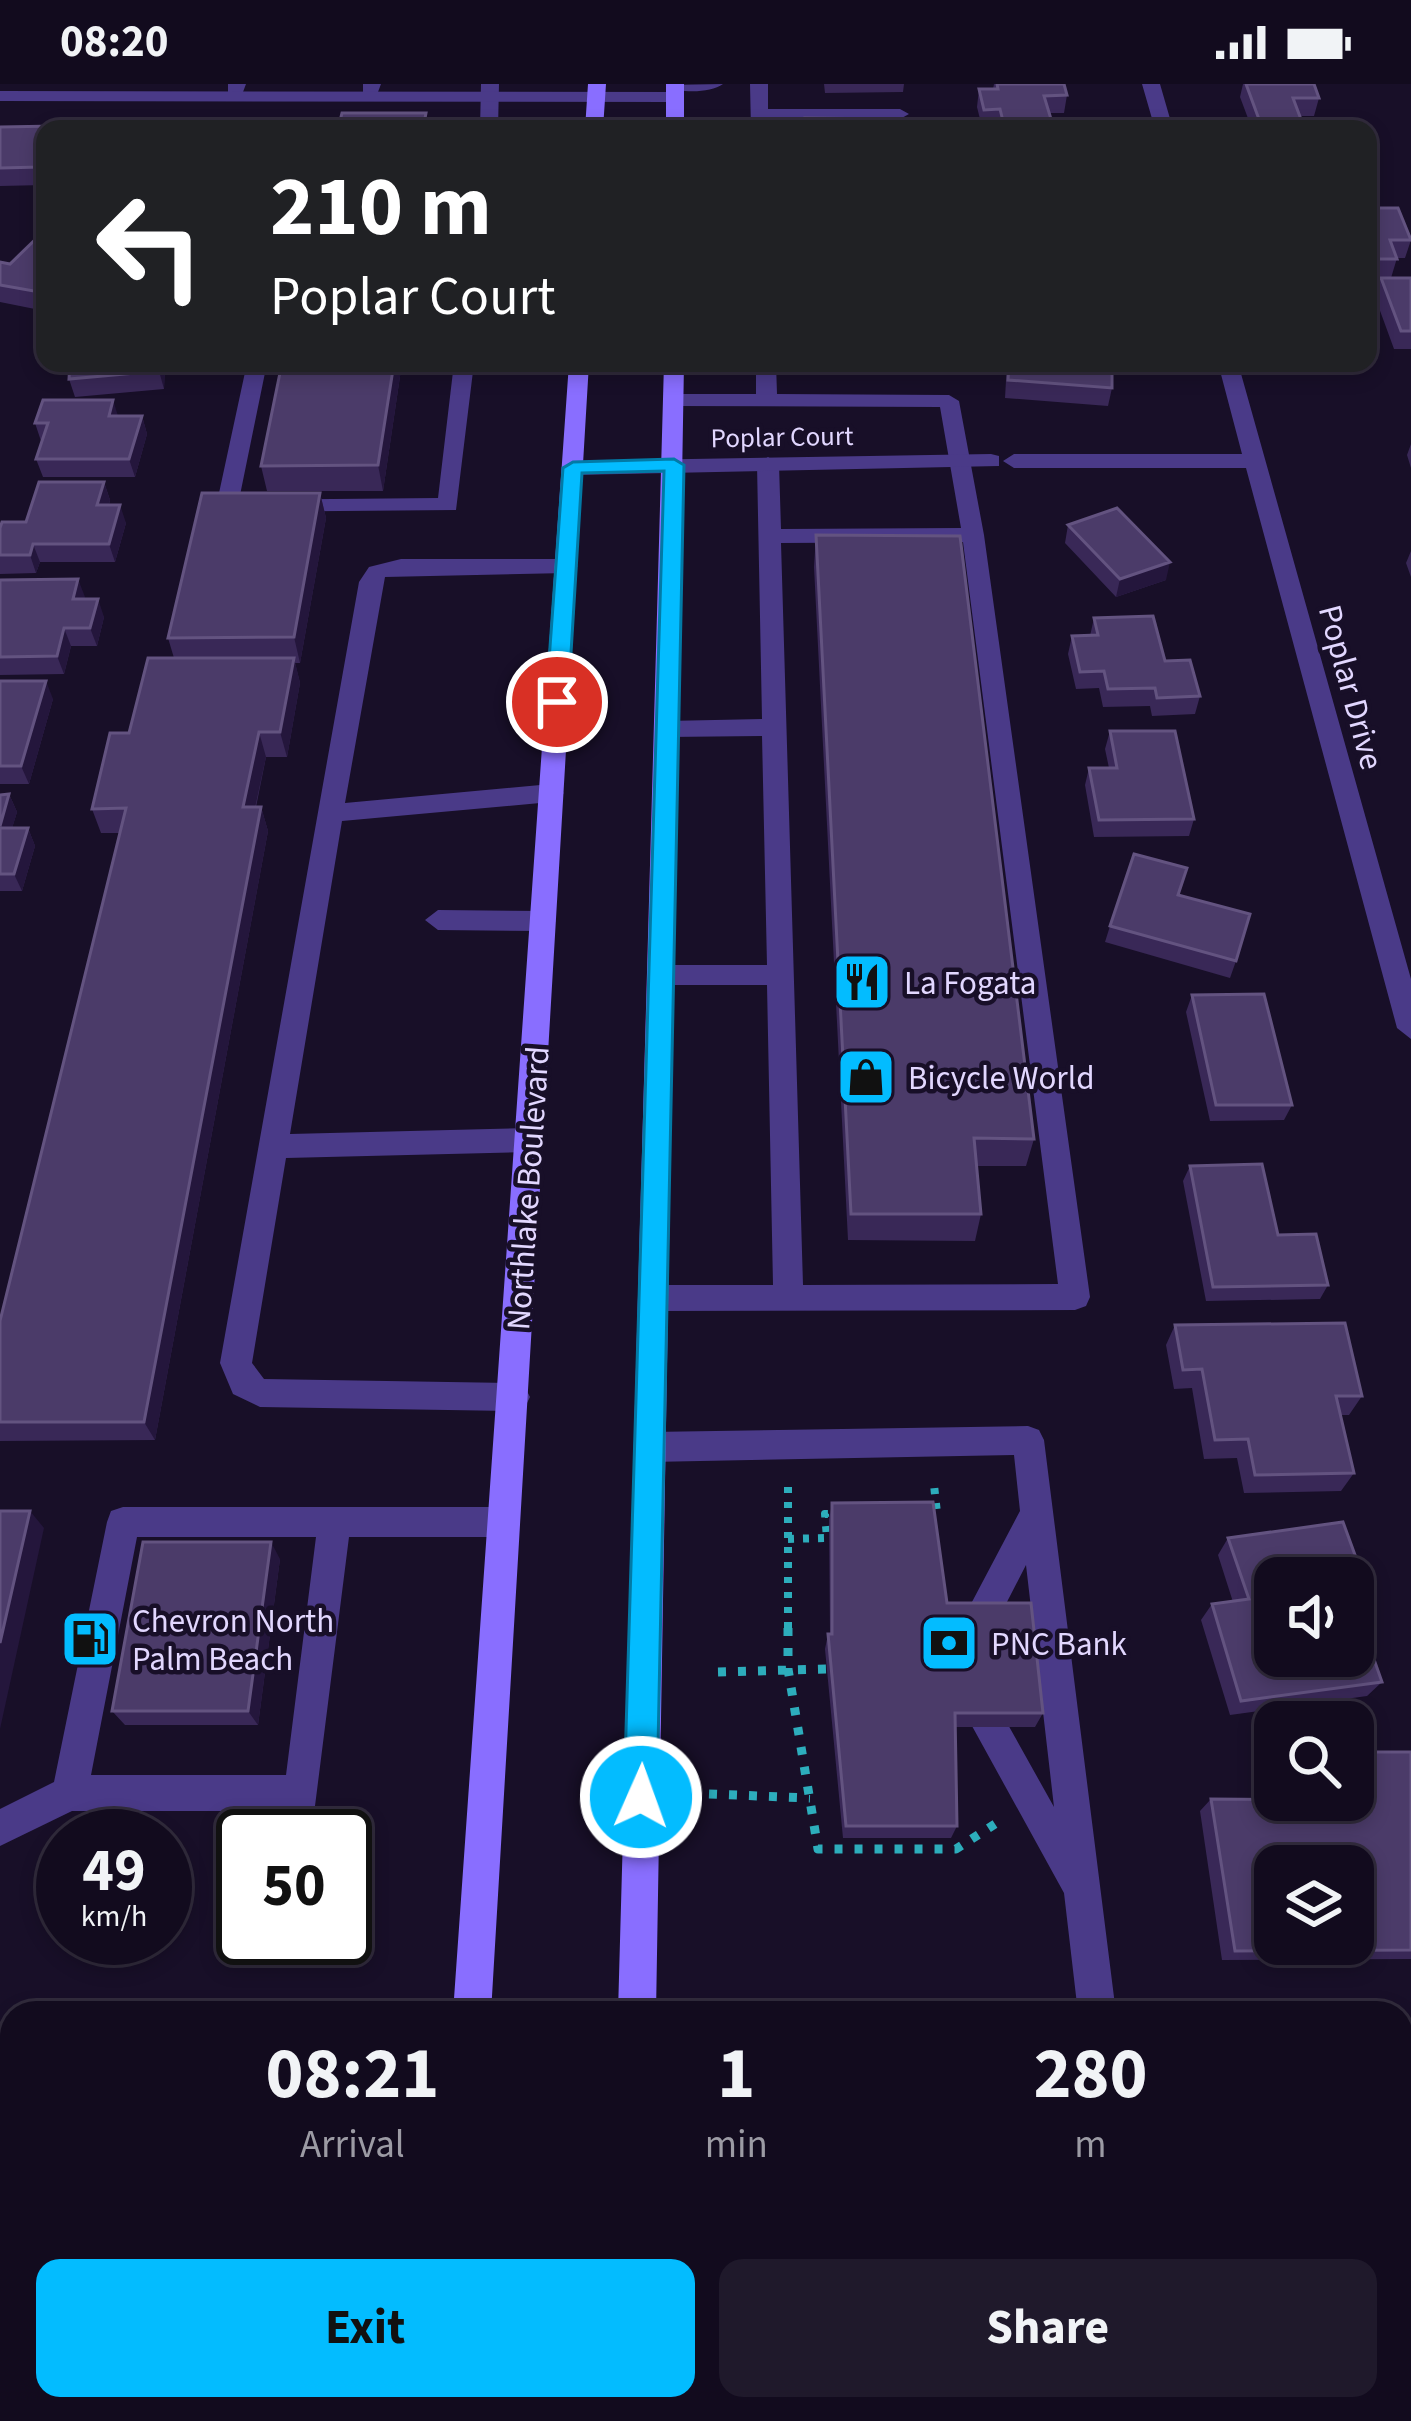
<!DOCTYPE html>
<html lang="en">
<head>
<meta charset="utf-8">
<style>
  body { margin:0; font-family:"Source Sans 3",sans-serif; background:#1f192b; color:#f1f3f6; height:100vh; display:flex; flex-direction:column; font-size:45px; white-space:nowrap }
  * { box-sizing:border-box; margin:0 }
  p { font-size:39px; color:#9c9ba4 }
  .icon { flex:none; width:66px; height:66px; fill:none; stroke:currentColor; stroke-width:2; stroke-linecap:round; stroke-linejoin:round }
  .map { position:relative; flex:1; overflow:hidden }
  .side { position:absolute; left:0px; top:1917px; width:1413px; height:420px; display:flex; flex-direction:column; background:#120b1e; border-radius:36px 36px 0 0; box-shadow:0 6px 18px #0003,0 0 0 3px #312b3c }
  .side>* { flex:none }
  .guide { position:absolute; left:36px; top:36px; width:1341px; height:252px; border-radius:24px; box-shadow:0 6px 18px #0003,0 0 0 3px #312b3c; background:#202124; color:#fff; overflow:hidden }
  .tools { position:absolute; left:1254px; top:1473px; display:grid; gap:24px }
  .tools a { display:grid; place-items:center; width:120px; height:120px; border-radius:24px; background:#120b1e; box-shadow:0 6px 18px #0003,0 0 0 3px #312b3c; font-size:60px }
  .speed { position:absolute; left:36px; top:1725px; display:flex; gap:24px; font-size:60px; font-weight:700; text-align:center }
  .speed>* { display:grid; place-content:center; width:156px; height:156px; border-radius:50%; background:#120b1e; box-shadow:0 6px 18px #0003,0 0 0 3px #312b3c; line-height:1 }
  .speed small { font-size:30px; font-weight:400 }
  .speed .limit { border:6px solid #111; border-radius:18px; background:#fff; color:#111 }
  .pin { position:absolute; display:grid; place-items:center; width:102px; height:102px; color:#fff; margin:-51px; border:6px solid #fff; border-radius:50%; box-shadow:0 3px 12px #0007 }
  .me { position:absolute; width:132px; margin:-66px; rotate:2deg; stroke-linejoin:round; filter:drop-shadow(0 0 9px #0008) }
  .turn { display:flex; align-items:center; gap:42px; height:252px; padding:0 36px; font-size:54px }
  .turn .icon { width:156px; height:156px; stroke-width:2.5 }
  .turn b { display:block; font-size:84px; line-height:102px }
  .eta { display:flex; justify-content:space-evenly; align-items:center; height:204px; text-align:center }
  .eta b { font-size:72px; font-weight:700; line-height:84px }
  .button { display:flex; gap:24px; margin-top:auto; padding:24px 36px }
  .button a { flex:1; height:138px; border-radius:24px; background:#03bcff; color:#111; font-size:48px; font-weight:700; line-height:138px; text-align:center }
  .button a+a { background:#1f192b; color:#f1f3f6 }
  .status { display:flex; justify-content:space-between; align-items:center; height:84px; padding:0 60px; background:#120b1e; direction:ltr }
  .status svg { height:33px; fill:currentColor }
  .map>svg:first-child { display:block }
</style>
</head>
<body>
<div class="status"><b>08:20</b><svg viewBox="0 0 49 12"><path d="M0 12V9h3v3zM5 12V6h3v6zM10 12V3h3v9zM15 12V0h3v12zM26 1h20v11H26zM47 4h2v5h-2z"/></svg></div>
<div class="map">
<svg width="1411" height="2337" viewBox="0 0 1411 2337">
  <rect width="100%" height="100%" fill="#180f28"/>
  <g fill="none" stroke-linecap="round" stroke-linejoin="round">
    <path stroke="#2dadbc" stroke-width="8" stroke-dasharray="6 9" stroke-linecap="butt" d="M788,1403V1547
      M926,1429H937L934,1401
      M788,1455L827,1454L825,1430H839"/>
    <path stroke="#2dadbc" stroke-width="9" stroke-dasharray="8 12" stroke-linecap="butt" d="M788,1544V1585L818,1765H956L995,1740
      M718,1588L827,1585
      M709,1710L810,1714"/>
    <path fill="#4a3a88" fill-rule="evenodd" d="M228,0H246L240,16H228Z
      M363,0H381L375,16H363Z
      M481,0H499L498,45H480Z
      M723,0C710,9 679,10 666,1Z
      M750,0H768V25H900L909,30L900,35H769V45H751Z
      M247,279H267L239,416L438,414L454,279H474L456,426L219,428L216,423Z
      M756,279H776L777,310L949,311L959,317L984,451L1090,1213L1086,1222L1075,1226L653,1227L642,1223L638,1214L642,1205L653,1201H773L767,901H661L647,891L661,881H767L762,652L667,653L655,645L667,637L762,635L757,380L768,373L779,380L781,445L961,444L940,323L674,322L664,316L674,310H756ZM963,458L1058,1200L803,1201L781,459Z
      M401,475H567L578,482L567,489L385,493L345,719L551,700L564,709L551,718L342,737L290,1050L530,1044L540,1048L544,1056L540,1064L530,1068L286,1074L252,1279L264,1295L514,1299L525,1303L530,1313L525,1323L514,1327L260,1323L233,1310L220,1279L359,498L369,483Z
      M438,826L543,827L556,837L543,847L438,846L425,836Z
      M1028,1342L1039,1346L1044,1356L1116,1929H1078L1064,1809L972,1642L978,1630L990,1625L1002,1630L1054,1723L1026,1481L992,1547L980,1551L968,1547L963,1535L1020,1427L1014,1371L650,1378L639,1373L634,1363L639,1353L650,1348Z
      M123,1423H504L516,1427L520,1438L516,1449L504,1453H349L315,1722L302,1727H72L0,1762V1725L54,1698L107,1438L111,1427ZM137,1453H316L286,1691H91Z
      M0,2202H12V2244H0Z
      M1411,2279V2331L1404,2337H1346L1351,2325H1401V2283Z
      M167,2325H209L207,2337H165Z"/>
    <path fill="#4a3a88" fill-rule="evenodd" d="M1142,0H1160L1173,45H1155Z
      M0,7L675,8L684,13L675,18L0,17Z
      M1218,279H1238L1411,895V955L1397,944L1246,384H1014L1003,377L1014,370H1242Z
      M991,370L999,372V382L573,391L562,384L573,377Z"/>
    <path fill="#896eff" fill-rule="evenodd" d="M588,0H606L603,45H585Z
      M666,0H684V45H666Z
      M569,279H589L491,1929H453Z
      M664,279H684L656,1929H618Z
      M0,1952H12V1990H0Z
      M1401,2125L1411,2126V2166L1401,2165Z
      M425,2325H467L466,2337H424Z
      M605,2325H647L646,2337H604Z"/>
  </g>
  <path fill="#392857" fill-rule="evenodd" d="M824,0H904L903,8L825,9Z
    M994,0H1064L1067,11L1064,29H1049L1051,35L1049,45L982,43L977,23L979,5H993Z
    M1243,0H1314L1319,14L1314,32H1300L1302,38L1300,45H1252L1240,13Z
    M55,42L56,45H45V101L0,102V43Z
    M1368,124L1411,156L1405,174H1397L1391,194H1368Z
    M45,148V227L0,218V178L10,180Z
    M1381,194H1411V265H1394L1375,213Z
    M165,279L164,305L75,313L69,295Z
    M282,279H402L383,407H267L261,382Z
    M1007,279H1112V304L1108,322L1005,314Z
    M118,332H142L147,350L135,393H43L36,375L41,357L35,339Z
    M1411,360V384L1407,371Z
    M104,398L110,416L109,421L126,439L115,478H40L36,489L0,490V444L26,438Z
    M320,409L326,434L300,579H295L300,599L287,673H266L256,723H261L268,747L155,1356L0,1357V1237L120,749H101L92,725L129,649L174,574L168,554Z
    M1068,441L1166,496L1116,513L1065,459Z
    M816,451L1034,1055L1026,1082H977L981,1130L975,1157L848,1156L814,483Z
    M1411,467V493L1406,479Z
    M78,495L84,515L104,533L97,562H71L64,590L0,591V496Z
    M1094,534L1165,577L1200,612L1195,630L1152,632L1150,622L1103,623L1099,604L1076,605L1068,570L1072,552H1090Z
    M0,597L53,615L29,700H0Z
    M1110,647L1194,735L1189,752L1094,753L1085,701L1089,684H1109L1105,665Z
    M9,710L17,728L12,744H28L35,762L22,807H0V711Z
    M1178,811L1236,877L1230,894L1105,858L1110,842Z
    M1192,911L1292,1021L1284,1036L1210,1037L1186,928Z
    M1190,1082L1278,1151L1328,1201L1320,1215L1206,1217L1183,1097Z
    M1175,1241L1362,1312L1349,1331H1340L1354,1389L1341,1407L1244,1409L1237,1374L1204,1375L1192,1304L1174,1305L1166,1261Z
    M832,1419L947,1519L1043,1629L1035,1643H955L957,1742L951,1754H843L825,1565L828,1550H830L829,1436Z
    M1343,1438L1367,1504L1354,1518L1382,1598L1367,1612L1230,1631L1201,1536L1212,1520L1233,1518L1218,1471L1228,1454ZM1275,1494H1353V1572H1275Z
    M280,1475L258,1641H125L112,1627Z
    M1411,1668V1875L1222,1876L1200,1727L1211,1715L1353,1716Z"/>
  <path fill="#24163c" d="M45,70V99L40,83Z
    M159,279H165L164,305L159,287Z
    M394,279H402L383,407L378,381Z
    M113,316L119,335L109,332Z
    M142,332L147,350L135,393L129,375Z
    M104,398L110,416L103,439L97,421Z
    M320,409L326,434L300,579L294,553Z
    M120,421L126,439L115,478L109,460Z
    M33,460L40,478L36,489L30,471Z
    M1170,478L1166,496L1116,513L1120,495Z
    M78,495L85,513L79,533L73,515Z
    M98,515L104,533L97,562L90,544Z
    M64,544L71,562L64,590L57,572Z
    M294,574L300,599L287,673L280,648Z
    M46,597L53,615L29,700L21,682Z
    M259,648L266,673L250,747L243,723Z
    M9,710L17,728L7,761L0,742Z
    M261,723L268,747L155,1356L144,1338Z
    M28,744L35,762L22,807L14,790Z
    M30,1427L44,1444L0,1645V1559Z
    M271,1458L280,1475L258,1641L248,1627Z
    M99,2325H115L114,2337H98Z"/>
  <path fill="#4b3b69" stroke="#635380" stroke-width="3" fill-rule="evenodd" d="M997,0H1064L1067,11L1044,12L1051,35L1003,37L1000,25L984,26L979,5H998Z
    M1246,0H1314L1319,14H1293L1302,38H1260Z
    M342,29H426L423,45H338Z
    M805,34L892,35L893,45H806Z
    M188,39L186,45H80L82,40Z
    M55,42L54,45H45V70L40,83L0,84V43Z
    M215,43H313L312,45H215Z
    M1368,124H1398L1411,156H1390L1397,175H1368Z
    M43,148H45V209L0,201V178L10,180Z
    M1381,194H1411V247H1401Z
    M70,279H159V287L69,295Z
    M282,279H394L378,381L261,382Z
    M1009,279H1112V304L1008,296Z
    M43,316H113L109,332H142L129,375H36L48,339H35Z
    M39,398H104L97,421H120L109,460H33L30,471H0V444L2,438H26Z
    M202,409H320L294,553L168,554Z
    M1117,424L1170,478L1120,495L1068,441Z
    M816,451L960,452L1034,1055L974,1054L981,1130H851Z
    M78,495L73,515H98L90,544H64L57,572L0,573V496Z
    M1153,532L1165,577L1190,576L1200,612L1157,614L1155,604L1108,605L1104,587L1080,588L1072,552L1098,551L1094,534Z
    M148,574H294L280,648H259L243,723H261L144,1338H0V1237L126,724L92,725L110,649H129Z
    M0,597H46L21,682H0Z
    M1110,647H1175L1194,735L1099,736L1089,684H1117Z
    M9,710L0,742V711Z
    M0,744H28L14,790H0Z
    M1134,770L1187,784L1178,811L1250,830L1236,877L1110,842Z
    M1264,910L1292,1021H1216L1192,911Z
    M1262,1080L1278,1151L1316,1150L1328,1201L1213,1203L1190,1082Z
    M1345,1239L1362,1312H1336L1354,1389L1255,1391L1248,1355L1215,1356L1202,1285L1183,1286L1175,1241Z
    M933,1418L947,1519H1031L1043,1629H955L957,1742H846L828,1550H832V1419Z
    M0,1427H30L0,1559Z
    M1343,1438L1367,1504L1353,1505V1494H1275V1572H1353V1516L1382,1598L1241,1617L1212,1520L1249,1515L1228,1454Z
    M143,1458H271L248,1627H112Z
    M1353,1668H1411V1866L1235,1867L1211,1715L1353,1716ZM1275,1782H1353V1860H1275Z
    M0,2266H12V2325H99L98,2337H0Z
    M809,2325H992L993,2337H810Z"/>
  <path fill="#03bcff" stroke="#027aa6" stroke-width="3" d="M674,375L684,381L657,1713L652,1725L641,1729L629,1725L624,1713L664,387L582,389L568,618L557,625L546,618L563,384L573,378Z"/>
  <defs>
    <g id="restaurant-square" transform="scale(3)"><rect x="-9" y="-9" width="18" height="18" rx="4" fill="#03bcff" stroke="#180f28"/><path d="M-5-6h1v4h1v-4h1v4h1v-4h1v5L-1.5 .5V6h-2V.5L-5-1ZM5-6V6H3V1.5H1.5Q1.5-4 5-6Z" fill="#111"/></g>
    <g id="shop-square" transform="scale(3)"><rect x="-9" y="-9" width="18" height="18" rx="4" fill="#03bcff" stroke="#180f28"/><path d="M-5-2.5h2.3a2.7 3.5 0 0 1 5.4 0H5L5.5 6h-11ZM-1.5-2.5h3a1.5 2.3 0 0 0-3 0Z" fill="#111"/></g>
    <g id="fuel-square" transform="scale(3)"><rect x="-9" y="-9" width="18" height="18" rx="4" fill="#03bcff" stroke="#180f28"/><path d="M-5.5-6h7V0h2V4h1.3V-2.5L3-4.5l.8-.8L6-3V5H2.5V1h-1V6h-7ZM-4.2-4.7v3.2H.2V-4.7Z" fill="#111"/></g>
    <g id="bank-square" transform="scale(3)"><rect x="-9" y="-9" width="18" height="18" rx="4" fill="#03bcff" stroke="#180f28"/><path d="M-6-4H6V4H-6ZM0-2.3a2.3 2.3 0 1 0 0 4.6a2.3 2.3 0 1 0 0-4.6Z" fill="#111"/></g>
  </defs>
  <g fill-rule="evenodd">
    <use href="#restaurant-square" x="862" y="898"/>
    <use href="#shop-square" x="866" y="993"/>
    <use href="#fuel-square" x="90" y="1555"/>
    <use href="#bank-square" x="949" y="1559"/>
  </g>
  <g text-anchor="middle" stroke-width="9" stroke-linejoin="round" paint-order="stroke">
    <g font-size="27" fill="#e2d7ff" stroke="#180f28">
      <text transform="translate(782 353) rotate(-1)" y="9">Poplar Court</text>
    </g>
    <g font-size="33" fill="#e2d7ff" stroke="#180f28">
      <text transform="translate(1352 603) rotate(75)" y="12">Poplar Drive</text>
      <text transform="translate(527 1104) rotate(-86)" y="12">Northlake Boulevard</text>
    </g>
    <g font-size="33" fill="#e2d7ff" stroke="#180f28" text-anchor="start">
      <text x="904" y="910">La Fogata</text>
      <text x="908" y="1005">Bicycle World</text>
      <text x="132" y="1548">Chevron North<tspan x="132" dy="38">Palm Beach</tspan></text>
      <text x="991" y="1571">PNC Bank</text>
    </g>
  </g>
</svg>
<div class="tools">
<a><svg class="icon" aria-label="sound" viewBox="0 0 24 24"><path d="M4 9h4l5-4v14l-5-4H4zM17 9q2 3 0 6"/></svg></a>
<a><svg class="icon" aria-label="search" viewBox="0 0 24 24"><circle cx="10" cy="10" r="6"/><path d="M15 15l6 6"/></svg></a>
<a><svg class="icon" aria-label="layers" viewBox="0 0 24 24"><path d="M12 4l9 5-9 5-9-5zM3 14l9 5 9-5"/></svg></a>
</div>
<div class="speed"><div>49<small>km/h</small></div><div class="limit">50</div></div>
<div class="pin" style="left:557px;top:618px;background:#d93025"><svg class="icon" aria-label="arrive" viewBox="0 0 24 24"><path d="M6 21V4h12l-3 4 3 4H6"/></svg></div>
<svg class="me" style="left:641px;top:1713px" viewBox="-20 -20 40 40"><circle r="17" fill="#03bcff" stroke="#fff" stroke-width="3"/><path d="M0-11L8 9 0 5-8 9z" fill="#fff"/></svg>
<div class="guide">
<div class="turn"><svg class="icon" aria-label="left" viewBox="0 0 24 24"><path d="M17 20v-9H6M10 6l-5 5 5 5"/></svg><div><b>210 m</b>Poplar Court</div></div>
</div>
<section class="side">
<div class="eta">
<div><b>08:21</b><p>Arrival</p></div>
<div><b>1</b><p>min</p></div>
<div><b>280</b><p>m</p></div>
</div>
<div class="button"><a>Exit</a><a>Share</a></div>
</section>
</div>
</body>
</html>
